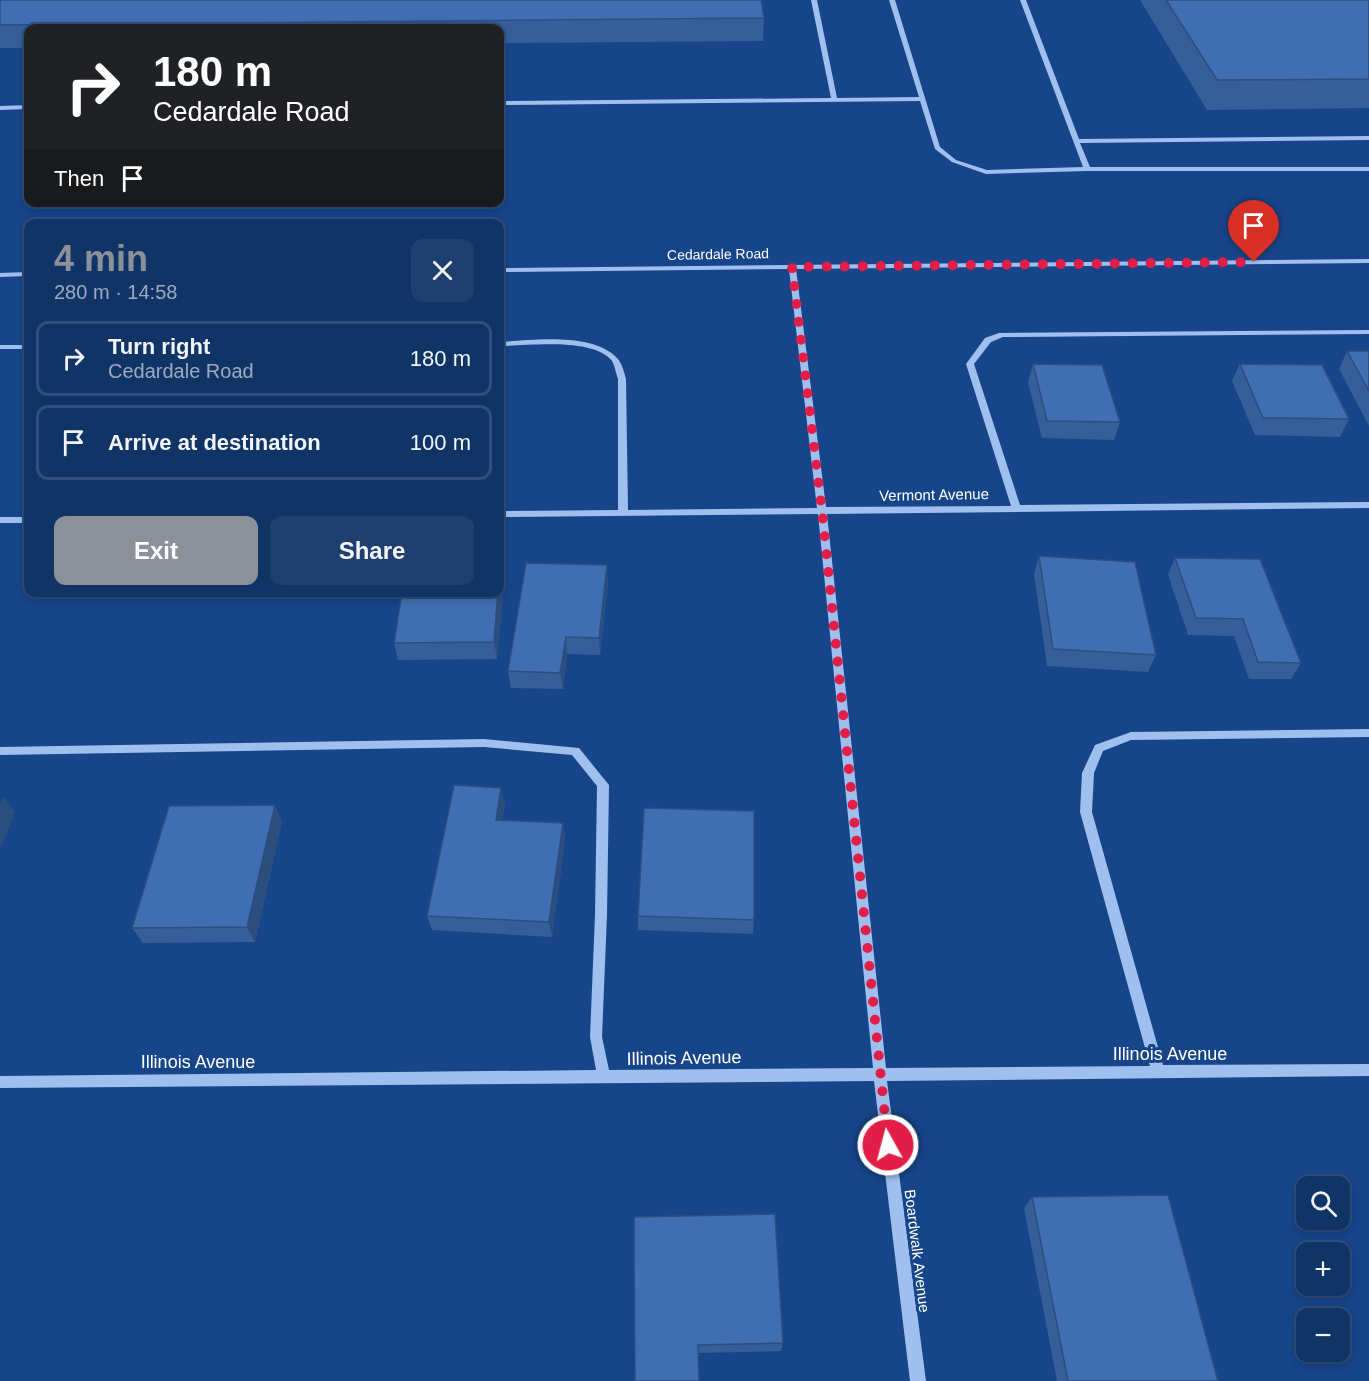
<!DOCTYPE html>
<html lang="en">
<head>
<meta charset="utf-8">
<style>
  body { margin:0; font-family:Arial,sans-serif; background:#1e3f70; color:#f1f3f6; height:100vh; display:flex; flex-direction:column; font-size:22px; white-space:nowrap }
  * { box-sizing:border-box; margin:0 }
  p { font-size:20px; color:#9caac0 }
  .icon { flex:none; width:33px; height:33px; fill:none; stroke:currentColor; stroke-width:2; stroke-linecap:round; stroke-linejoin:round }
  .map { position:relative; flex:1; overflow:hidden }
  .drawer { position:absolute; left:24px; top:219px; width:480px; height:378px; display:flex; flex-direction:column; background:#113467; border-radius:12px; box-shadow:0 3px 9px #0003,0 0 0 2px #304f7b }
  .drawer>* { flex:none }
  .banner { position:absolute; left:24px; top:24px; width:480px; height:183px; border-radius:12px; box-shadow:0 3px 9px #0003,0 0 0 2px #304f7b; background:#202124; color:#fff; overflow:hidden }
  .buttons { position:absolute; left:1296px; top:1176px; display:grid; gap:12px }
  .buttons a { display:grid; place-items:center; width:54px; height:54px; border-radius:12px; background:#113467; box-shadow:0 3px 9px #0003,0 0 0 2px #304f7b; font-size:30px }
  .pin { position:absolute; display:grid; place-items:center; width:51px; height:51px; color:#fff; margin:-62px -26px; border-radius:50% 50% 50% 0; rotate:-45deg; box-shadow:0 0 6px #0007 }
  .pin .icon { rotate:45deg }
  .me { position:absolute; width:66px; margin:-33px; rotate:353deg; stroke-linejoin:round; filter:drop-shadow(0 0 4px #0008) }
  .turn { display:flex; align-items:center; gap:21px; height:126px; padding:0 30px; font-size:27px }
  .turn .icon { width:78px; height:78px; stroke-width:2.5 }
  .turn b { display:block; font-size:42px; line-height:51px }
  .then { display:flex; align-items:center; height:57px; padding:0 30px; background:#0003; gap:12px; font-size:22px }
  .round { display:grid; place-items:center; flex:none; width:63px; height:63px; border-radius:12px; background:#1e3f70 }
  .headline { display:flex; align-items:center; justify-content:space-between; height:102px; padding:0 30px }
  h1 { font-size:36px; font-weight:700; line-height:45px; color:#8c9099 }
  .cta { display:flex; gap:12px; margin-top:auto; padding:12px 30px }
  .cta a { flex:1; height:69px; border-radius:12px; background:#8c9099; color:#fff; font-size:24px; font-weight:700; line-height:69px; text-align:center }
  .cta a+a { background:#1e3f70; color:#f1f3f6 }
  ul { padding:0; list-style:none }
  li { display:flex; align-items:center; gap:18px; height:75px; margin:0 12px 9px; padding:0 18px; border:3px solid #304f7b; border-radius:12px }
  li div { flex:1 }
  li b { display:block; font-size:22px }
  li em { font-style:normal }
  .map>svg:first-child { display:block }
</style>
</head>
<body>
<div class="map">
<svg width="1369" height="1381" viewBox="0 0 1369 1381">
  <rect width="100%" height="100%" fill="#174589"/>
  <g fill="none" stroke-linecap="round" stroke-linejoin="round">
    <path fill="#9fc0ee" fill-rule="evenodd" d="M811,0H817L837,98L919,97L889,0H895L940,147L956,160L987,170L1083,167L1020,0H1026L1079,139L1369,136V140L1080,143L1090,167H1369V171H1087L986,174L952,162L935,149L920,101L500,105V101L831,98Z
      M28,105V109L0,110V106Z
      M1369,259V263L796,269L826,507L1011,506L966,364L985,338L999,333L1369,330V334L1003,337L991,342L974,364L1020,505L1369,502V508L827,514L886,1068L1150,1066L1080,812L1082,773L1095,745L1131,732L1369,729V737L1131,740L1103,751L1094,773L1092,812L1163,1065L1369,1064V1076L887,1081L926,1381H910L874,1081L0,1088V1076L596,1070L590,1037L595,915L597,786L572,755L484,747L0,755V747L484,739L579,748L609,785L607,915L602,1037L609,1070L873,1068L818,514L500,517V511L618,510V379C616,374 615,366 612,361C593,337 527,346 500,346V342C532,340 593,332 617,358C622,363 624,372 626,379L628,510L817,508L789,269L500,272V268Z
      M28,272V276L0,277V273Z
      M0,345H28V349H0Z
      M0,517H28V523H0Z"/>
  </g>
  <path fill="#365f99" d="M0,0L764,18L763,41L500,43V28H28V48H0Z
    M1140,0H1369V108L1207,110Z
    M1347,351H1369V426L1339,369Z
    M1033,364L1120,422L1114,440L1042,438L1028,382Z
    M1240,364L1349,419L1340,437L1255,435L1232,381Z
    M1039,556L1156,655L1148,672L1047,666L1034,574Z
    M1175,558L1301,663L1291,679H1249L1234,636L1188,635L1168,575Z
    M501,565L504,582L497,659L398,660L394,643Z
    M608,583L600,655L567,654L563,689L511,688L508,671Z
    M505,804L502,820L563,823L565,839L552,937L432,930L427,916Z
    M282,821L255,942L143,943L132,928Z
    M638,916L754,920L753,934L638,930Z
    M1032,1197L1218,1381H1057L1024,1208Z
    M634,1217L783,1343L781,1351L698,1353Z"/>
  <path fill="#2c4e7d" d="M501,565L504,582L497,659L494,642L498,592H500Z
    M607,565L608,583L600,655L599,638Z
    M566,637L567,654L563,689L560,673Z
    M501,788L505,804L499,836L496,820Z
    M3,796L15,812L0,849V802Z
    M275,805L282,821L255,942L247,927Z
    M563,823L565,839L552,937L549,922Z"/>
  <path fill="#3f6fb2" stroke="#2c4e7d" stroke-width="1.5" d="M0,0H761L764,18L0,25Z
    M1166,0H1369V79L1217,80Z
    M1347,351H1369V391Z
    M1033,364L1102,365L1120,422L1047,421Z
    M1240,364L1322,365L1349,419L1263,418Z
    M1039,556L1135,562L1156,655L1053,649Z
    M1175,558L1260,559L1301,663L1258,662L1243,619L1196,618Z
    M526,563L607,565L599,638L566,637L560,673L508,671Z
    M500,565H501L500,581Z
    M402,592H498L494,642L394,643Z
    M454,785L501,788L496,820L563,823L549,922L427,916Z
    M275,805L247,927L132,928L169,806Z
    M644,808L754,811V920L638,916Z
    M1168,1195L1218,1381H1068L1032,1197Z
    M775,1214L783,1343L698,1345L699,1381H635L634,1217Z"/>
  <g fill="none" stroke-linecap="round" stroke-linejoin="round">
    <path stroke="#e11d48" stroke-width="10" stroke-dasharray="0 18" d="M888,1145L822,511L792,267L1254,262"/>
  </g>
  <g text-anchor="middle" stroke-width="6" stroke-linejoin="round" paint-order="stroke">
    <g font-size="14" fill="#fff" stroke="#174589">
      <text transform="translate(718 254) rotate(-1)" y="5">Cedardale Road</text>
    </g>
    <g font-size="15" fill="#fff" stroke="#174589">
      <text transform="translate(934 495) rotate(-1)" y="5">Vermont Avenue</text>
      <text transform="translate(917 1251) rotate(83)" y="5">Boardwalk Avenue</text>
    </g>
    <g font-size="18" fill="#fff" stroke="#174589">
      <text x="1170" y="1060">Illinois Avenue</text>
      <text transform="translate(684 1058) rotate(-1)" y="6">Illinois Avenue</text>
      <text x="198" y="1068">Illinois Avenue</text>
    </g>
  </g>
</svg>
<div class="buttons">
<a><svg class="icon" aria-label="search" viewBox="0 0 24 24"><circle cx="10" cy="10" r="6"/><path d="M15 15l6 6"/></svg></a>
<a>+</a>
<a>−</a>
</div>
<div class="pin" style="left:1254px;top:262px;background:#d93025"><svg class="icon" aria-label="arrive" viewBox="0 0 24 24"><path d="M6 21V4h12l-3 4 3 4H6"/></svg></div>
<svg class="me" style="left:888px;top:1145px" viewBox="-20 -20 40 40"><circle r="17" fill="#e11d48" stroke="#fff" stroke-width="3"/><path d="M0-11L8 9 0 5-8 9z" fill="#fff"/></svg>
<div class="banner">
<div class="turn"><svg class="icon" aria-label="right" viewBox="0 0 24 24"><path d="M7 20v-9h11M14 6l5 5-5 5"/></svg><div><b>180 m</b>Cedardale Road</div></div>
<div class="then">Then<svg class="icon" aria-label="arrive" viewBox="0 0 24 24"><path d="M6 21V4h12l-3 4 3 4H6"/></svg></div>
</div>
<section class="drawer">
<div class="headline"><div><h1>4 min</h1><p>280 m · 14:58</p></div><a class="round"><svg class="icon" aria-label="close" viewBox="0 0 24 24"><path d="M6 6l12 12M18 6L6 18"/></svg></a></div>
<ul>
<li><svg class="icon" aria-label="right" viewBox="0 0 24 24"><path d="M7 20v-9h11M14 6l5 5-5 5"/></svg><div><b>Turn right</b><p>Cedardale Road</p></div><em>180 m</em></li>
<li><svg class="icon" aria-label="arrive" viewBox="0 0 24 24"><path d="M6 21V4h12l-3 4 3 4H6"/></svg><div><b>Arrive at destination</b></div><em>100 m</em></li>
</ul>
<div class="cta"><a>Exit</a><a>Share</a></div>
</section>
</div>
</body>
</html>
